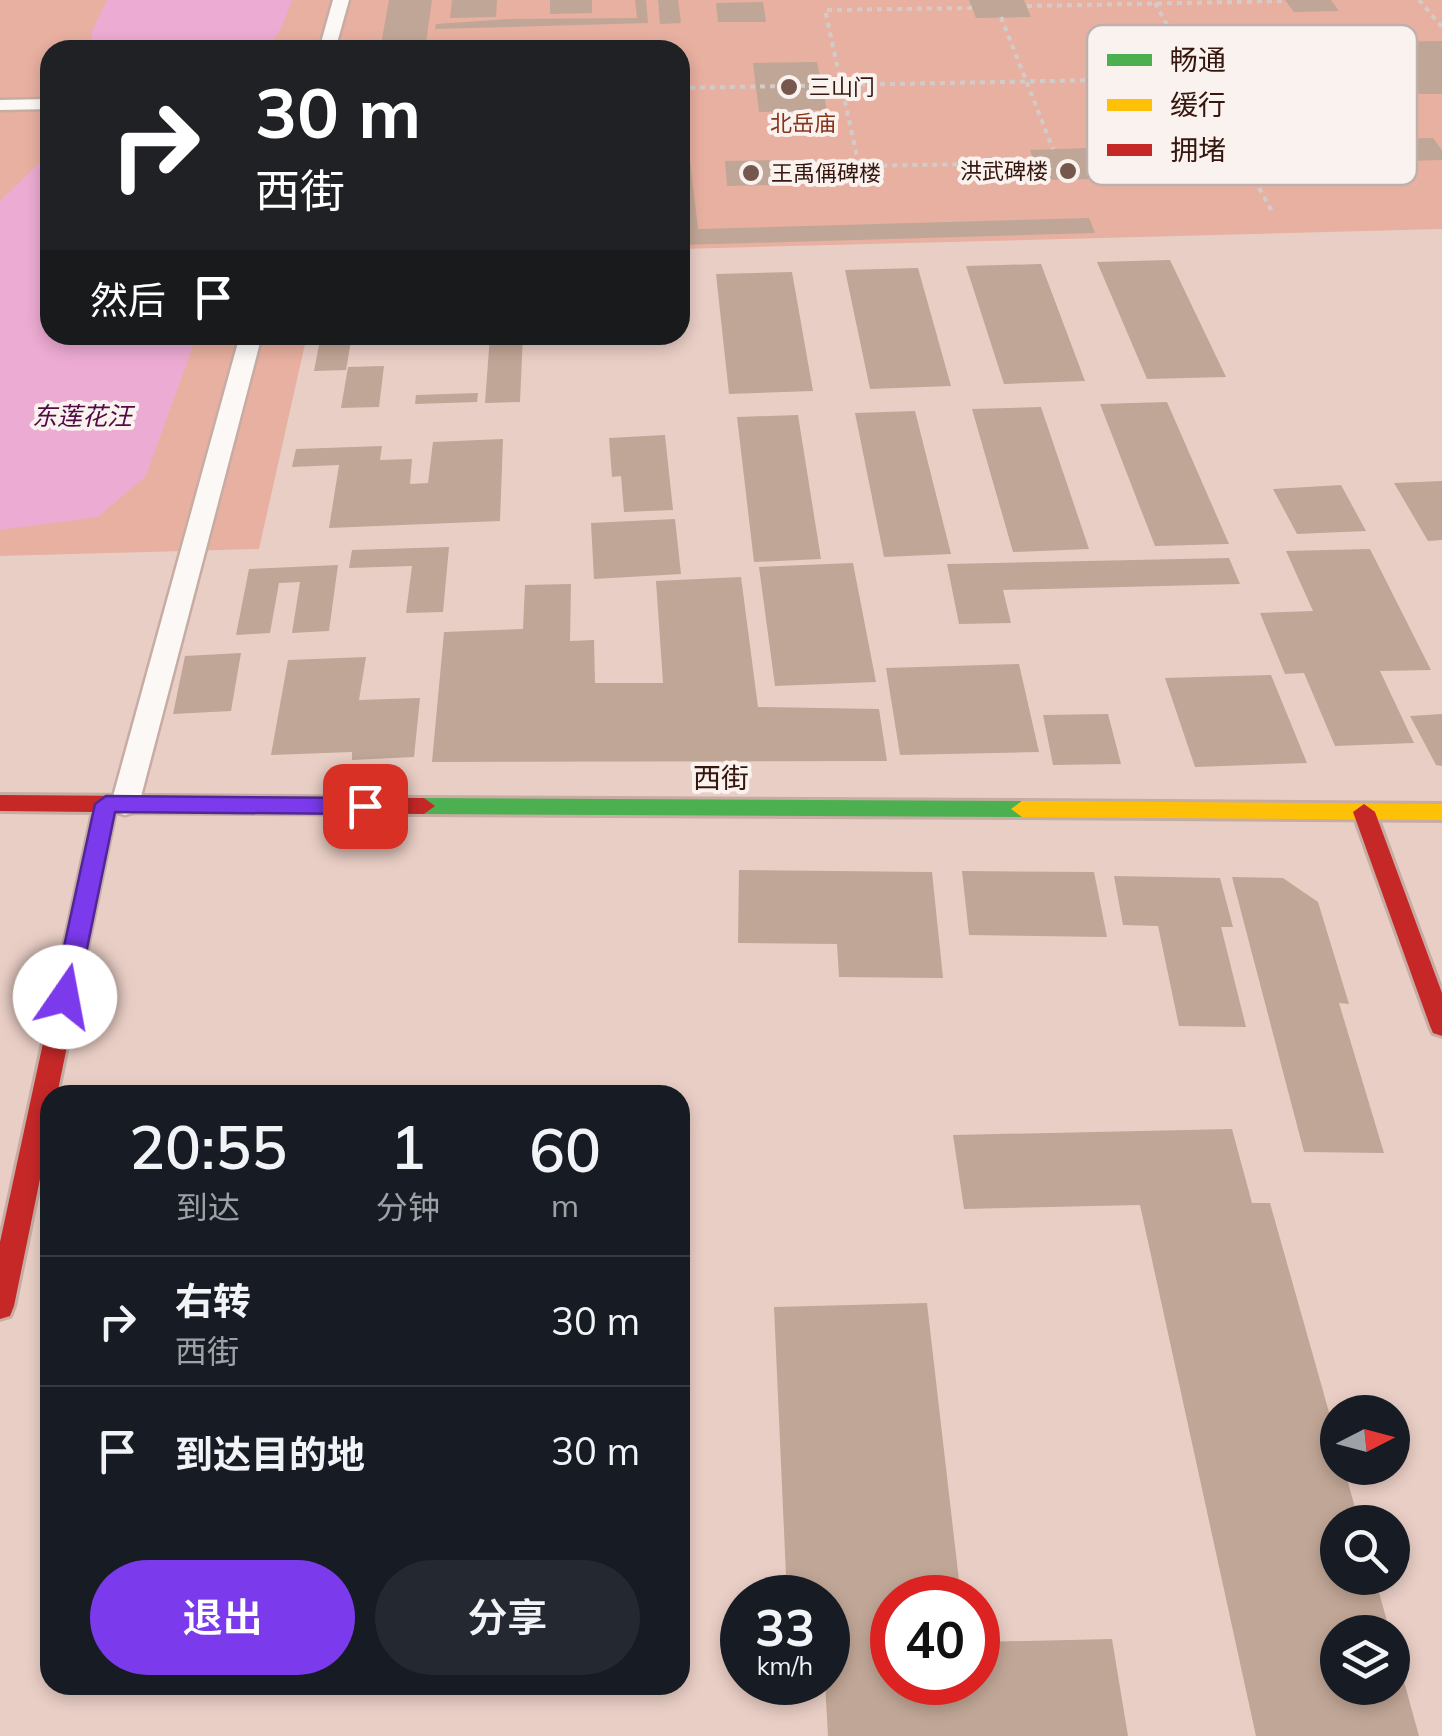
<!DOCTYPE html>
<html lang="zh">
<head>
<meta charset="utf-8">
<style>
  body { margin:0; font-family:Mulish,"Noto Sans SC",sans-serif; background:#242831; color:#f1f3f6; height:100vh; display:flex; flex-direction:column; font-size:38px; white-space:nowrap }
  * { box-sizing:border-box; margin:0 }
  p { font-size:32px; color:#9ea1a6 }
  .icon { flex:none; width:55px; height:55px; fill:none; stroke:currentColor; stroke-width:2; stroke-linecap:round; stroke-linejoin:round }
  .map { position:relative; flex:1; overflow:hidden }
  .details { position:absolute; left:40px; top:1085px; width:650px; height:610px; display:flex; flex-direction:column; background:#171b24; border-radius:30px; box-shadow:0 5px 15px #0003 }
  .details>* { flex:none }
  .top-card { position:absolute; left:40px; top:40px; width:650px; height:305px; border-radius:30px; box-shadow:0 5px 15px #0003; background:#202124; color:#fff; overflow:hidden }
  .needle { width:65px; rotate:84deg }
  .fabs { position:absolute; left:1320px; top:1395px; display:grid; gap:20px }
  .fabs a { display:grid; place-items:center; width:90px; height:90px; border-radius:50%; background:#171b24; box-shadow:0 5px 15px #0003; font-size:50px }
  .speed { position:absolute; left:720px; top:1575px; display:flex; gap:20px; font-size:50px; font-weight:700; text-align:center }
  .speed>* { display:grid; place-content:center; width:130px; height:130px; border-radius:50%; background:#171b24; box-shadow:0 5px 15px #0003; line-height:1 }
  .speed small { font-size:25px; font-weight:400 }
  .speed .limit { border:15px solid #d22; background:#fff; color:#111 }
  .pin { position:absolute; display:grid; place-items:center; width:85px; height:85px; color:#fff; margin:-42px; border-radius:20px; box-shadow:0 5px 15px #0006 }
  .me { position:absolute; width:110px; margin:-55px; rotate:12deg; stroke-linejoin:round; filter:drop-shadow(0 0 8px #0008) }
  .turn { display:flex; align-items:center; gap:35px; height:210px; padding:0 50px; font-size:45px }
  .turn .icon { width:130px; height:130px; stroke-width:2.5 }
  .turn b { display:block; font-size:70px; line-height:85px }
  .then { display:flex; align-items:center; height:95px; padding:0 50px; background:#0003; gap:20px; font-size:38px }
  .eta { display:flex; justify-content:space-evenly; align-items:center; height:170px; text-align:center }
  .eta b { font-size:60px; font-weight:600; line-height:70px }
  .button { display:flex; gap:20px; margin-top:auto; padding:20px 50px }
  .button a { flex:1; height:115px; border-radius:60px; background:#7c3aed; color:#fff; font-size:40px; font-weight:600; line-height:115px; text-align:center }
  .button a+a { background:#242831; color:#f1f3f6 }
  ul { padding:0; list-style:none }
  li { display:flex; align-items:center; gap:30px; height:130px; padding:0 50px; border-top:2px solid #363941 }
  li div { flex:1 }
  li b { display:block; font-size:38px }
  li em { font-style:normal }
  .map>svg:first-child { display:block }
</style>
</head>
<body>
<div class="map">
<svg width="1442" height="1736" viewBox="0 0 1442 1736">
  <rect width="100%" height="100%" fill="#e9cec5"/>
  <path fill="#e8b0a0" d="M0,0H1442V229L680,249V50H50V335H307L259,549L0,556Z"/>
  <path fill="#ecabd2" d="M107,0H292L281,29L266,50H90L92,31Z
    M50,152V335H197L146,476L98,517L0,530V201Z"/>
  <path fill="#c0a696" d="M389,0H432L425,50H380Z
    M452,0H497L496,17L450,18Z
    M550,0H592V13L550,14Z
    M635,0H646L648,23L435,29L436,24L509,19L637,18Z
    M658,0H678L681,23L660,24Z
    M969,0H1024L1031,17L976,18Z
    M1285,0H1331L1339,11L1294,12Z
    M763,2L766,22H718L716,3Z
    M1442,41V94H1413L1373,42Z
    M817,62L827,110L759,112L753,63Z
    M1433,138L1442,150V160L1405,161L1389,139Z
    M1088,148L1102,179L1041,180L1030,150Z
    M690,160L698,229L1089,218L1095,233L680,245V161Z
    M774,160L778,185L727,186L725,161Z
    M1170,260L1226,377L1147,379L1097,262Z
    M1041,264L1085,381L1004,384L966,266Z
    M918,268L951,386L870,389L845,270Z
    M792,272L813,391L729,394L716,274Z
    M321,335H352L346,370L314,371Z
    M490,335H523L520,402L485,403Z
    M384,366L379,407L341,408L348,367Z
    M478,393L477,402L415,404L416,395Z
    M1167,402L1229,544L1155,546L1100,404Z
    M1041,407L1089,549L1013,552L972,409Z
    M915,411L951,554L884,557L855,413Z
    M798,415L821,559L754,562L737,417Z
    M665,435L673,510L624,512L621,476L612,477L609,438Z
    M503,439L500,521L329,528L339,465L292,467L296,449L382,446L380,460L412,459L410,484L428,483L433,442Z
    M1442,481V540L1428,541L1394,483Z
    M1341,485L1366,531L1297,534L1273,489Z
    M675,519L681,574L594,579L591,523Z
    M449,547L443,612L406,613L412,566L349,568L352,550Z
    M1370,549L1431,670L1380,671L1414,743L1335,746L1304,673L1285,674L1260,613L1313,611L1286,551Z
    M1229,558L1240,584L1003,590L1011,623L959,624L947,564Z
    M853,563L876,682L775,686L759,567Z
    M338,565L329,631L292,633L300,582L279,583L270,633L236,635L249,569Z
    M741,577L758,707L879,709L887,761L432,762L444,632L523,629L525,585L571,584L570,641L594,640L595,683H663L656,581Z
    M241,653L231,711L173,714L185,656Z
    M366,657L359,700L420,698L414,757L352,760V752L271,755L288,660Z
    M1019,664L1039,752L900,755L886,668Z
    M1271,675L1307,763L1195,767L1165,678Z
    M1108,714L1121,764L1053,765L1043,715Z
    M1442,714V766L1436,765L1410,716Z
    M739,870L932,872L943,978L839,977L837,944L738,943Z
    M962,871L1094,872L1107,937L969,935Z
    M1114,876L1220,878L1233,927H1221L1246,1027L1179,1026L1158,926L1123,925Z
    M1232,877L1283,878L1318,902L1349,1004L1339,1003L1384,1153L1304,1152Z
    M1232,1129L1252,1203H1270L1338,1444V1468H1344L1359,1522H1338V1578H1375L1390,1632H1338V1688H1392L1394,1645L1419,1736H1256L1140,1205L964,1209L953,1135Z
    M927,1303L961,1598H892V1682H978V1642L1112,1639L1128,1736H828L825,1682L828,1598H787L774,1307Z"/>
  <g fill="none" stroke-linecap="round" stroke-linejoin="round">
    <g stroke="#c7aca3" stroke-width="5">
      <path id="lane" d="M333,0H349L335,50H319Z
        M50,99V109L0,110V100Z
        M240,335H262L139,804L135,812L125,815L115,812L111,804Z"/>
    </g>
    <g stroke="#c7aca3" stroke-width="6">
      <path id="fast" d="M424,798L1022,801L1033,809L1022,817L424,814L413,806Z"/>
    </g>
    <g stroke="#c7aca3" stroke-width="6">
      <path id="slow" d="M1022,801L1442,804V820L1022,817L1011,809Z"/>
    </g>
    <g stroke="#c7aca3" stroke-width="6">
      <path id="jam" d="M0,795L424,798L435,806L424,814L115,812L57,1095H50V1130L14,1306L10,1316L0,1319V1242L93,812L0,811Z
        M1364,804L1375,812L1442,993V1036L1433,1033L1430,1026L1353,812Z"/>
    </g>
    <path stroke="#d3cbc8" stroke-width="4" stroke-dasharray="5 5" stroke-linecap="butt" d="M1419,0L1442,27
      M1155,3L1181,50
      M1027,6L1286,1
      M972,8L825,10L859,166L1035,163
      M1001,17L1053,149
      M680,88L1155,79
      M1210,101L1272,211
      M1094,161L1242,158"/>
    <use href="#lane" fill="#fcf8f6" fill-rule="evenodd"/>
    <use href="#fast" fill="#4caf50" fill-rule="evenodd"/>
    <use href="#slow" fill="#ffc107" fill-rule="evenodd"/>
    <use href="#jam" fill="#c62828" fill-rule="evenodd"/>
  </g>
  <path fill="#7c3aed" stroke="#51269a" stroke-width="2.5" d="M106,796L365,798L376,806L365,814L115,812L77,997L74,1004H57L53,997L95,804Z"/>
  <g fill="#75574e" stroke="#faf2ef" stroke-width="4">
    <circle cx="789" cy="87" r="10"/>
    <circle cx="1068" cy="171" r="10"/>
    <circle cx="751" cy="173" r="10"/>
  </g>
  <g text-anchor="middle" stroke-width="8" stroke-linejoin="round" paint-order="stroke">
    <g font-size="22" fill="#36170e" stroke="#faf2ef" text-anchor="start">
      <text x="809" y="95">三山门</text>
      <text x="1048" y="179" text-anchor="end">洪武碑楼</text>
      <text x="771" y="181">王禹偁碑楼</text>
    </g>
    <g font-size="22" fill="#88341a" stroke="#faf2ef">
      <text x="803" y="131">北岳庙</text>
    </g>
    <g font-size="25" font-style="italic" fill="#520a45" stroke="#faf2ef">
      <text x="82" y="425">东莲花汪</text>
    </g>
    <g font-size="28" fill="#36170e" stroke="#faf2ef">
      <text x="721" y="788">西街</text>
    </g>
  </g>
  <rect x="1087" y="25" width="330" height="160" rx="15" fill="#faf2ef" stroke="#bfb0ac" stroke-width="2.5"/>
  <rect x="1107" y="54" width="45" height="12" fill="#4caf50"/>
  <rect x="1107" y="99" width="45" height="12" fill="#ffc107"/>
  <rect x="1107" y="144" width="45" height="12" fill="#c62828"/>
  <g font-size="28" fill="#36170e">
    <text x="1170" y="70">畅通</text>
    <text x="1170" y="115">缓行</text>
    <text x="1170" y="160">拥堵</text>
  </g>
</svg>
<div class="fabs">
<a><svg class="needle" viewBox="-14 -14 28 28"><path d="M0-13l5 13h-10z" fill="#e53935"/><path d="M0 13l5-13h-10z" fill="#9ea1a6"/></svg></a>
<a><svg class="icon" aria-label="search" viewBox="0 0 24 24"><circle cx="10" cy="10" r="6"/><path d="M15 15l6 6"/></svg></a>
<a><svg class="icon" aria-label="layers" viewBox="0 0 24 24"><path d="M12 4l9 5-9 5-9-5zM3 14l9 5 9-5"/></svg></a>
</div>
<div class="speed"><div>33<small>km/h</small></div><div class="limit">40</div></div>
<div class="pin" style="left:365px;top:806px;background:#d93025"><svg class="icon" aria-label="arrive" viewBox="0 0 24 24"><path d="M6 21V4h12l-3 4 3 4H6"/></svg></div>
<svg class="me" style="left:65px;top:997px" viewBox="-20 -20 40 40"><circle r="19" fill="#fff"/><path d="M0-13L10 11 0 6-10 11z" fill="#7c3aed"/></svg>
<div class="top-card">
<div class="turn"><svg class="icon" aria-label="right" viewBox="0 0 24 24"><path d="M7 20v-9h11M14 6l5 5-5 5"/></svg><div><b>30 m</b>西街</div></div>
<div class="then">然后<svg class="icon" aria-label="arrive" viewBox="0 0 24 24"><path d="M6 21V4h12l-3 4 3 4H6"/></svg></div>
</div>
<section class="details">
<div class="eta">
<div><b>20:55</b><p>到达</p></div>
<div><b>1</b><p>分钟</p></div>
<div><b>60</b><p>m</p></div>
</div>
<ul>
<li><svg class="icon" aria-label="right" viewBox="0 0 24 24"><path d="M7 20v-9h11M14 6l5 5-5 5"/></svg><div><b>右转</b><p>西街</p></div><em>30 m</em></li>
<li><svg class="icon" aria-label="arrive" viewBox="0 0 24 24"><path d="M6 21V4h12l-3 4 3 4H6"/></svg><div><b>到达目的地</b></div><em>30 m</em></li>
</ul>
<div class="button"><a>退出</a><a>分享</a></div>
</section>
</div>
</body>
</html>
